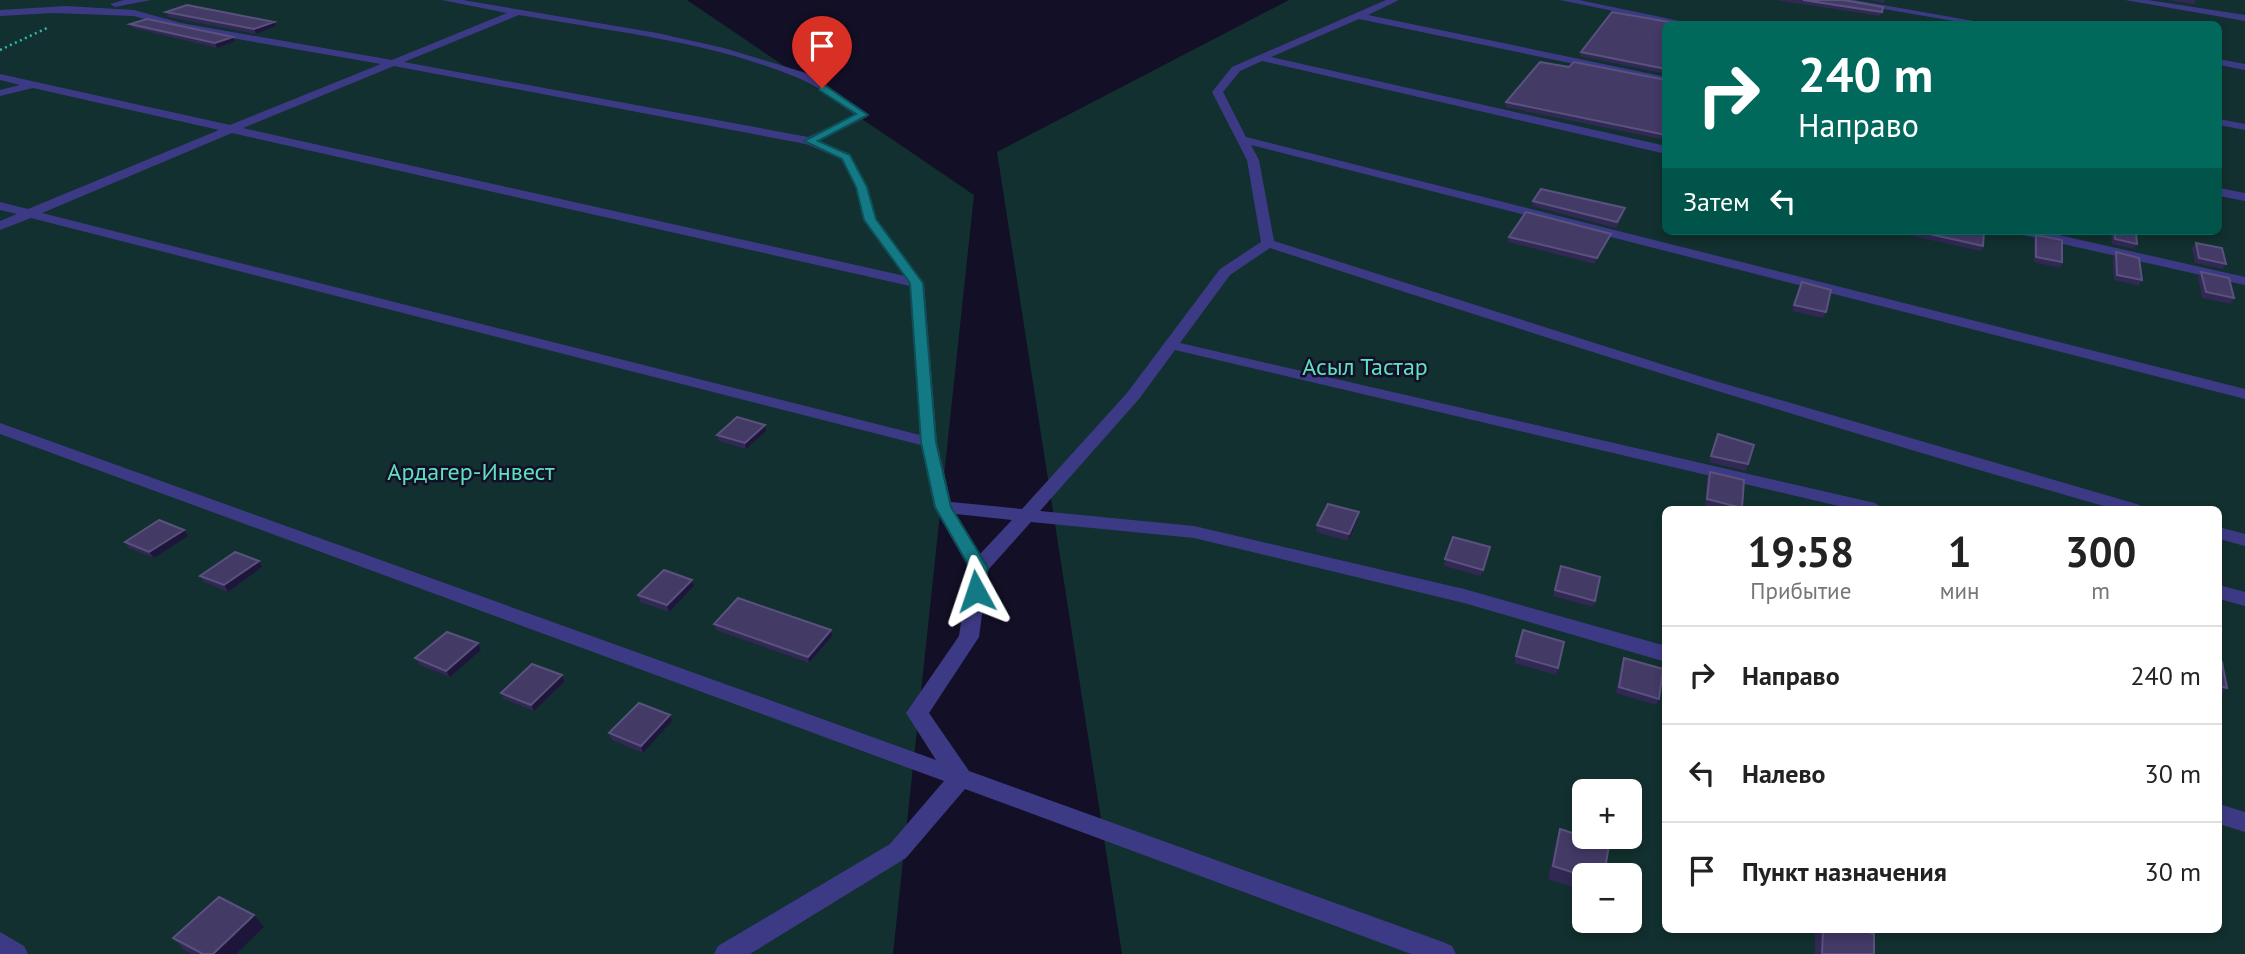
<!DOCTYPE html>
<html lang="ru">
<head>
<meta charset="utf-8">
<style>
  body { margin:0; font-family:"PT Sans",sans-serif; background:#f2f2f2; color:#222; height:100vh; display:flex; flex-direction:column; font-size:26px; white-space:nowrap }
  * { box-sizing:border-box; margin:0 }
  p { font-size:23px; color:#767676 }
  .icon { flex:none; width:38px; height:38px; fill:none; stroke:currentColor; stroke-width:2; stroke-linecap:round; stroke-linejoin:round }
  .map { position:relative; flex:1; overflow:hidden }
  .details { position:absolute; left:1662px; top:506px; width:560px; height:427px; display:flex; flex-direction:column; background:#fff; border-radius:10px; box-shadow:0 4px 10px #0003 }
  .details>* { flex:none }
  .hud { position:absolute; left:1662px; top:21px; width:560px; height:214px; border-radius:10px; box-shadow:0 4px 10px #0003; background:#00695c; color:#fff; overflow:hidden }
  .tools { position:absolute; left:1572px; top:779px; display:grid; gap:14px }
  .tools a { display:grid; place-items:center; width:70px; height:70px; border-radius:10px; background:#fff; box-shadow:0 4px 10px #0003; font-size:35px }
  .pin { position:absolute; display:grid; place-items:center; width:60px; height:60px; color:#fff; margin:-72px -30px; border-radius:50% 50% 50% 0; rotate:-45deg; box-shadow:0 0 7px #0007 }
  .pin .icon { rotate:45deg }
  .me { position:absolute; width:77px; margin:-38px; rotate:355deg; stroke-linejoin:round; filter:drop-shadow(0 0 5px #0008) }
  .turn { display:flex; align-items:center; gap:24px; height:147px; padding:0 21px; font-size:32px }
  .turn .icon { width:91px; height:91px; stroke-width:2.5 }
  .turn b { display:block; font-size:49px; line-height:60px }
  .then { display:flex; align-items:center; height:66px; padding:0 21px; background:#0003; gap:14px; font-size:26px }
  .eta { display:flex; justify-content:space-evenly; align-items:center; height:119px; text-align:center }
  .eta b { font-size:42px; font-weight:700; line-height:49px }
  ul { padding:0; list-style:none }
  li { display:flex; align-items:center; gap:21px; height:98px; padding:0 21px; border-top:2px solid #e0e0e0 }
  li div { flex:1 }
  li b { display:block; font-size:26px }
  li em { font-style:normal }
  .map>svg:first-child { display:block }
</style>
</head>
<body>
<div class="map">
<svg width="2245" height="954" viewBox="0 0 2245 954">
  <rect width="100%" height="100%" fill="#130f26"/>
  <path fill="#12302f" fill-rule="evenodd" d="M0,0H687L974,195L893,954H0Z
    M1289,0H2245V954H1122L997,152ZM1666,24H2219V231H1666ZM1666,509H2219V929H1666ZM1584,791H1629V836H1584ZM1584,875H1629V920H1584Z"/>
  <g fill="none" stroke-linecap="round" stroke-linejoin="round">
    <path stroke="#2fb8b0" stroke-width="2.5" stroke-dasharray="2 3.5" stroke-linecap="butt" d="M0,50L47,28"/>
    <path fill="#3d3a85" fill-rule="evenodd" d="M124,0H151L115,7L110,4Z
      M442,0H463L657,33L724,48L806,73L867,113V117L819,141L850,154L868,187L876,220L924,283L937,442L951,502L1022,509L1127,393L1220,269L1261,242L1247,160L1212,92L1232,67L1386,0H1399L1368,15L1666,77V83L1359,19L1271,57L1666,146V154L1262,61L1240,71L1223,92L1246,137L2245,389V399L1251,145L1259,160L1274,241L1705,378L2140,505L2143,509H2114C1831,428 1550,340 1270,248L1230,275L1180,343L1875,503L1884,509H1851L1175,350L1139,399L1040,511L1194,526L1464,589L1666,646V662L1464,603L1194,538L1031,522L988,570L979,637L929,713L969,771L1443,942L1452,946L1456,954H1411L965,789L906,858L750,954H714L718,946L890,844L944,781L0,434V423L936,760L906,713L959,636L969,568L934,507L921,445L31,218L0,230V221L17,214L0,210V202L28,209L219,130L33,88L0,96V90L20,85L0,80V74L230,125L381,64L180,29L134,16L53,13L0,16V10L66,6L134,10L181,23L392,60L507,13ZM519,15C610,31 711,42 796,77C817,85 836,102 855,115L808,137L404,62ZM394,66L806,144L841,159L856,187L863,220L905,276L243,128ZM232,133L910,286L920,435L42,213ZM956,514L1012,520L980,554Z
      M1560,0H1579L1694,24H1677Z
      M1832,0H1854L1991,24H1971Z
      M2125,0H2148L2245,15V21Z
      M2219,59L2245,64V70L2219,65Z
      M2219,119L2245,124V130L2219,125Z
      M2219,188L2245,193V201L2219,196Z
      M2016,231H2041L2245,277V285L2023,235Z
      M2219,527L2245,534V546L2219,539Z
      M2219,585L2245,592V606L2219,599Z
      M2219,804L2245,812V832L2219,824Z
      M0,932L24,946L28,954H0Z"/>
  </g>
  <path fill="#312854" d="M1775,0H1843L1883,7L1880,16Z
    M1869,0H1885L1884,3Z
    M2166,0H2196L2194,4Z
    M166,12L276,26L256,34L168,17Z
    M130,24L235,41L217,48L133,28Z
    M1666,24V74L1580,56L1581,52Z
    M1569,67L1666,80V140L1505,107L1506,102Z
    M1533,201L1624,214L1616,228L1532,206Z
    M1889,231H1984L1983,246L1981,251Z
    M2112,231H2131L2137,244L2134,249L2112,244L2111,233Z
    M2036,235L2062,262L2060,268L2034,262V240Z
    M1509,237L1609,239L1595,264L1508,242Z
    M2196,243L2226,264L2223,269L2195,263L2192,248Z
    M2116,252L2142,280L2139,286L2114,280L2113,258Z
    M2201,272L2234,298L2231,304L2202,298L2198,277Z
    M1802,282L1826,312L1823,318L1792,311Z
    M766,431L746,449L719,441L717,435Z
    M1718,434L1748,464L1746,471L1709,462Z
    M1710,472L1742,508L1741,509H1720L1705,506L1707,478Z
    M1359,512L1358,519L1348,541L1316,532L1317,525Z
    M184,530L188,536L154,558L129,548L125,542Z
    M1490,547L1481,576L1444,566L1445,559Z
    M259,561L262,567L228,592L204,582L200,576Z
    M1561,566L1595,601L1593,607L1553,596Z
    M694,586L669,612L640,602L638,595Z
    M714,624L832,636L809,663L716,630Z
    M1523,630L1558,668L1556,675L1514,663Z
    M478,643L481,650L450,677L419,665L415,658Z
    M1624,658L1659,699L1656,705L1616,693L1621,665Z
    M2219,661L2227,688L2221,695L2219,694Z
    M564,682L534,711L504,699L501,693Z
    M672,721L643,753L612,740L609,733Z
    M1560,829L1584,875V891L1548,879L1556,842Z
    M264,927L236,954H191L184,950L173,938Z
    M1859,929L1874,954H1815V930Z"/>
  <path fill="#1d163a" d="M274,22L276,26L256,34L254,29Z
    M233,37L235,41L217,48L215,43Z
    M1611,234L1609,239L1595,264L1597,258Z
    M765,425L766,431L746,449L745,443Z
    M1359,512L1358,519L1348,541L1349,534Z
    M184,530L188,536L154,558L149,552Z
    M259,561L262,567L228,592L224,585Z
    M692,580L694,586L669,612L667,605Z
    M831,630L832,636L809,663L808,657Z
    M478,643L481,650L450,677L446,671Z
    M562,675L564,682L534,711L531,705Z
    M670,715L672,721L643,753L641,746Z
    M254,915L264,927L236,954H213Z"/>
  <path fill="#433a66" stroke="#5a527e" stroke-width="2" d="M1803,0H1843L1883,7L1882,12Z
    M187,5L274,22L254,29L166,12Z
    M1612,12L1680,24H1666V69L1581,52Z
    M147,19L233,37L215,43L130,24Z
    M1540,62L1569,67L1574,62L1666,80V135L1506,102Z
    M1541,189L1625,208L1617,222L1533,201Z
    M1526,212L1611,234L1597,258L1509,237Z
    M1916,231H1984L1983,246Z
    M2114,231L2136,232L2137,244L2115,239Z
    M2036,235L2062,240V262L2036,257Z
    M2196,243L2222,248L2226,264L2199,258Z
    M2116,252L2139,258L2142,280L2117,275Z
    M2201,272L2229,278L2234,298L2206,292Z
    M1802,282L1831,290L1826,312L1794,305Z
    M737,417L765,425L745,443L717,435Z
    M1718,434L1754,445L1748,464L1711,456Z
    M1710,472L1744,480L1742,508L1707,499Z
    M1328,504L1359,512L1349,534L1317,525Z
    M159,520L184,530L149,552L125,542Z
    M1453,537L1490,547L1483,570L1445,559Z
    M235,552L259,561L224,585L200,576Z
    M1561,566L1600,577L1595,601L1555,590Z
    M664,570L692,580L667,605L638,595Z
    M738,598L831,630L808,657L714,624Z
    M1523,630L1564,642L1558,668L1516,656Z
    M447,632L478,643L446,671L415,658Z
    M1624,658L1663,669L1659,699L1619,687Z
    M2219,661L2222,662L2227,688L2219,686Z
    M532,664L562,675L531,705L501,693Z
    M639,703L670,715L641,746L609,733Z
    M2219,757L2221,774L2219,773Z
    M1560,829L1609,845L1604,875H1584V876L1553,866Z
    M219,897L254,915L213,954H203L173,938Z
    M1823,929H1859L1874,934V954H1822Z"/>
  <path fill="#137a85" stroke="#0c4f56" stroke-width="2" d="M819,86H826L868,115L818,141L850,155L867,187L876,219L923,283L936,442L951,507L988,568L982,595H969L967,591L970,568L935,507L921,442L910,283L864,220L856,187L842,159L804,141L856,114L819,90Z"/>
  <g text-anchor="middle" stroke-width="5" stroke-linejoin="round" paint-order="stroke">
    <g font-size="24" fill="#5fe0c0" stroke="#130f26">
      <text x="1365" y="375">Асыл Тастар</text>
      <text x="471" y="480">Ардагер-Инвест</text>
    </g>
  </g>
</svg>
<div class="tools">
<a>+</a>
<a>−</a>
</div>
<div class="pin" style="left:822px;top:88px;background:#d93025"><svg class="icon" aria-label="arrive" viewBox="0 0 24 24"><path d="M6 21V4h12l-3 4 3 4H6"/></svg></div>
<svg class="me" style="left:976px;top:591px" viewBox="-20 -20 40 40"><path d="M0-17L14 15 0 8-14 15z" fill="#137a85" stroke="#fff" stroke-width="4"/></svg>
<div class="hud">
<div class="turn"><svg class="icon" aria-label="right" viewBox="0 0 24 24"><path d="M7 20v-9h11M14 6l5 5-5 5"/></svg><div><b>240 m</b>Направо</div></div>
<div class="then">Затем<svg class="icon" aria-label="left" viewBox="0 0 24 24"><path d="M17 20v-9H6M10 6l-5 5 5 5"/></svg></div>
</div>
<section class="details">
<div class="eta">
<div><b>19:58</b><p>Прибытие</p></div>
<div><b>1</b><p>мин</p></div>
<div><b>300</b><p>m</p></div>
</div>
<ul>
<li><svg class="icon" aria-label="right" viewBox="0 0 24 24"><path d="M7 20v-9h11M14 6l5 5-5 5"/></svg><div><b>Направо</b></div><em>240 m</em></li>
<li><svg class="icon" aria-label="left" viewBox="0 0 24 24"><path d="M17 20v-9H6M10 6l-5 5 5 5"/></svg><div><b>Налево</b></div><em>30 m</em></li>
<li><svg class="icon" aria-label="arrive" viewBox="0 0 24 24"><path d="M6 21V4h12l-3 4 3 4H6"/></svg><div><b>Пункт назначения</b></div><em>30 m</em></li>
</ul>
</section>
</div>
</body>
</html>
